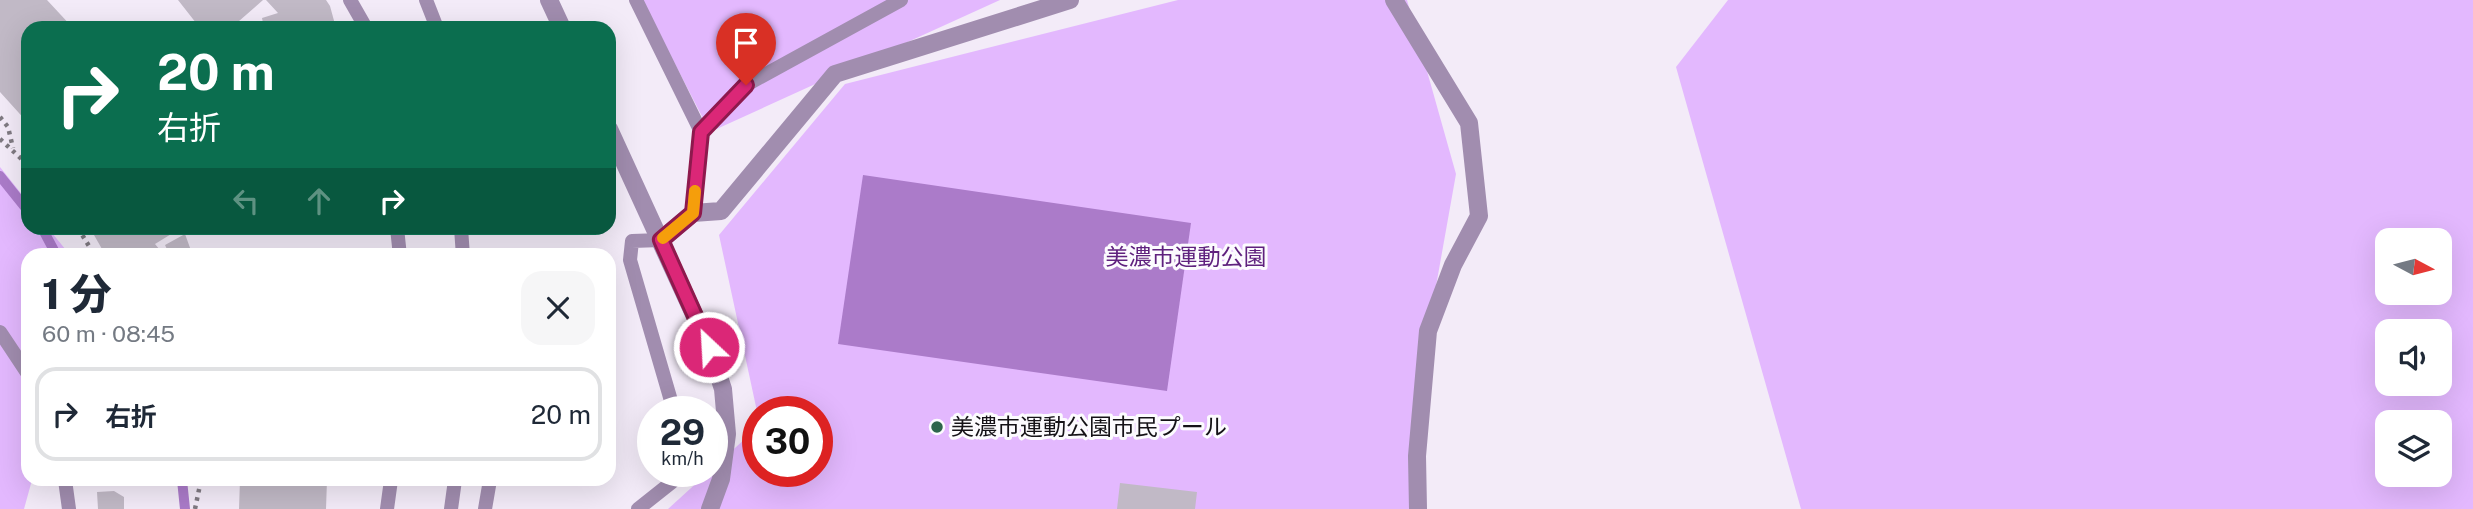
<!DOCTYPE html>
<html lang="ja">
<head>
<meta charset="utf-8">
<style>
  body { margin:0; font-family:"Public Sans","Noto Sans JP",sans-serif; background:#f6f6f7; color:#1f2937; height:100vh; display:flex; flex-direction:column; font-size:26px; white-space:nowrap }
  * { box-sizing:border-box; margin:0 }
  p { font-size:23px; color:#747a83 }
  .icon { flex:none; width:38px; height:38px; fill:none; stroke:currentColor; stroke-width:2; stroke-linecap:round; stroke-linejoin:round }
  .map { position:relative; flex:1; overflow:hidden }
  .sheet { position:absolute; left:21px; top:248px; width:595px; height:238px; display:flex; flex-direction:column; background:#fff; border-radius:21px; box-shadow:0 7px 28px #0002 }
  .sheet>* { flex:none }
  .hud { position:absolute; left:21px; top:21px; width:595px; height:214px; border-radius:21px; box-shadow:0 7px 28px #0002; background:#0b6e4f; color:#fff; overflow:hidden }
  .needle { width:46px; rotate:97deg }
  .controls { position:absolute; left:2375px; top:228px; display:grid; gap:14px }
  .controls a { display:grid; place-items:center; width:77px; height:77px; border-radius:14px; background:#fff; box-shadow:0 7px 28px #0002; font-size:35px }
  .speed { position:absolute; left:637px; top:396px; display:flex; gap:14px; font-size:35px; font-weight:700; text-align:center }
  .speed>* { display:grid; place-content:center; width:91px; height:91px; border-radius:50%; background:#fff; box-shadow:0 7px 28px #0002; line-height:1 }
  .speed small { font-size:18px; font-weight:400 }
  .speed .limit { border:10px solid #d22; background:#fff; color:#111 }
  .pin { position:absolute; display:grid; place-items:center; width:60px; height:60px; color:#fff; margin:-72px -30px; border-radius:50% 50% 50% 0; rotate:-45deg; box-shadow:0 0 7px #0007 }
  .pin .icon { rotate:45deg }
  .me { position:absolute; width:77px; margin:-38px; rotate:335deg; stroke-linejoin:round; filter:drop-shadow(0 0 5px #0008) }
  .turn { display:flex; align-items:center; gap:24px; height:147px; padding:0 21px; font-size:32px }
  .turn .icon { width:91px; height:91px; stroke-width:2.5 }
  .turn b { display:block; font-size:49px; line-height:60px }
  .lanes { display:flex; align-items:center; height:66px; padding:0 21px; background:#0003; justify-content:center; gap:35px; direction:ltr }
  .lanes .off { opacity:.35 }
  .round { display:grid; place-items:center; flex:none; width:74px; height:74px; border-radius:21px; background:#f6f6f7 }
  .summary { display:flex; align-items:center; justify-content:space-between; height:119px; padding:0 21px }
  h1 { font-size:42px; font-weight:800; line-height:52px }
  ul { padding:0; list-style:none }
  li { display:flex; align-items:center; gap:21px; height:94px; margin:0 14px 10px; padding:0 7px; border:4px solid #e0e1e3; border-radius:21px }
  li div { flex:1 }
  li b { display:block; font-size:26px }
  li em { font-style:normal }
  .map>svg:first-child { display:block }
</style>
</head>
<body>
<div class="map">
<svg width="2473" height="509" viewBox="0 0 2473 509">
  <rect width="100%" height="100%" fill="#f3ebf8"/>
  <path fill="#e3b8fe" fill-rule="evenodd" d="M642,0H1000L710,132Z
    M1178,0H1407L1456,174L1428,331L1416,509H668L758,427V471H817V411H758V416L719,235L845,84Z
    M1728,0H2473V509H1801L1676,67ZM2387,240H2440V292H2387ZM2387,331H2440V383H2387ZM2387,422H2440V474H2387Z
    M0,167L28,202V228H48L70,255L28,256V480H32L24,509H0Z"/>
  <path fill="#ab7bc9" d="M863,175L1191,223L1167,391L838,344Z"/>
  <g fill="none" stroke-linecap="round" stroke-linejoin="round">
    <path stroke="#ab7bc9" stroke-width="10" d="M0,176L28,211
      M42,228L57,256
      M182,480L185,509"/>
  </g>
  <path fill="#c1b9c6" d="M0,0H47L73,28H28V123L0,92Z
    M178,0H263L231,28H200Z
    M266,0H326L330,6L336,28H264L262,18L278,13Z
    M90,228H181L155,244L160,250L152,256H106Z
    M185,234L193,256H170L165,245Z
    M325,248L335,250L343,256H316Z
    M240,480H327L326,509H239Z
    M1120,483L1197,492L1195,509H1117Z
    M114,491L124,497V509H98L97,492Z"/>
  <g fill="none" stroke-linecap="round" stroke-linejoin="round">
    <path stroke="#7f7a82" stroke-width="4.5" stroke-dasharray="3.5 5" stroke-linecap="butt" d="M0,117L8,127L13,148
      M0,139L28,165
      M78,228L95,256
      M195,509L201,480"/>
    <path stroke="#a18daf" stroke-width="14" d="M350,0L366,28
      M426,0L437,28
      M636,0L701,132L693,213
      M701,132L746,85L901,0
      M397,228L400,256
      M461,228L463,256
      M661,240L632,241L630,260L674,411
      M0,332L28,374
      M65,480L69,509
      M387,509L391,480
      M451,509L455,480
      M485,509L490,480
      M638,509L672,482L676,471"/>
    <path stroke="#a18daf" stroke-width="18" d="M549,0L562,28
      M1394,0L1469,123L1479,216L1453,265L1428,331L1417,456L1418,509
      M609,129L709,347L723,389L727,434L721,479L710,509
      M661,240L693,213L721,211L835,74L1070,0"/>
  </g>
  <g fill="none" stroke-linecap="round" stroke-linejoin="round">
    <g stroke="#8e194d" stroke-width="18">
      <path id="route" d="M709,347L661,240L693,213L701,132L746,85"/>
    </g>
    <use href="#route" stroke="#db2777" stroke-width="12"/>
    <path stroke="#f59e0b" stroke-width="12" d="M663,238L693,213L695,191"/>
  </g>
  <circle fill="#2e654c" stroke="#fcfbfe" stroke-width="2.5" cx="937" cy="427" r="7"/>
  <g text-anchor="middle" stroke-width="6" stroke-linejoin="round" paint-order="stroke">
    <g font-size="23" fill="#5f217e" stroke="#fcfbfe">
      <text x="1186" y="265">美濃市運動公園</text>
    </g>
    <g font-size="23" fill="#151217" stroke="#fcfbfe" text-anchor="start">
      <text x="951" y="435">美濃市運動公園市民プール</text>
    </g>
  </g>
</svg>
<div class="controls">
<a><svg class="needle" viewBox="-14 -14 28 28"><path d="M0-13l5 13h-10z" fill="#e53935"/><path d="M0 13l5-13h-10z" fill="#747a83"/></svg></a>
<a><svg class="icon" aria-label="sound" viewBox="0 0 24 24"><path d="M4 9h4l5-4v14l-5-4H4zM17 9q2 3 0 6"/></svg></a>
<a><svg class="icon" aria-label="layers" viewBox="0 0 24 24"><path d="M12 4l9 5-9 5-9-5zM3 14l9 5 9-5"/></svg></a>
</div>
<div class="speed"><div>29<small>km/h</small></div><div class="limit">30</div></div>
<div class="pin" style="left:746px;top:85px;background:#d93025"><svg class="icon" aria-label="arrive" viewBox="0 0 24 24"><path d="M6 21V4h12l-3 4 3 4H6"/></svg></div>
<svg class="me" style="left:709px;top:347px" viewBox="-20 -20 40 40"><circle r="17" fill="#db2777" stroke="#fff" stroke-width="3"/><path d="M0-11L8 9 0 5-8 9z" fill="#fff"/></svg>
<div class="hud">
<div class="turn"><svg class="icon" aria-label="right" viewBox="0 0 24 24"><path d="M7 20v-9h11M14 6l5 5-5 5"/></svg><div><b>20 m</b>右折</div></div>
<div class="lanes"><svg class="icon off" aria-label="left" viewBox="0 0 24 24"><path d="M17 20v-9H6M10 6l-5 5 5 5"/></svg><svg class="icon off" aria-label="ahead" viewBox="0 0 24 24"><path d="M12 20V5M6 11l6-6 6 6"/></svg><svg class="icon" aria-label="right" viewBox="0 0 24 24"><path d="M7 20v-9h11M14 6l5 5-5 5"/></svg></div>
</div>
<section class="sheet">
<div class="summary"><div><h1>1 分</h1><p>60 m · 08:45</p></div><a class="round"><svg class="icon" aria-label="close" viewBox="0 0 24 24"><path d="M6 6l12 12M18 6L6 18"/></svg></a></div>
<ul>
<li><svg class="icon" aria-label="right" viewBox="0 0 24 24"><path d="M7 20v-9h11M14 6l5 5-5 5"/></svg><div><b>右折</b></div><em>20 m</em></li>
</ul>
</section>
</div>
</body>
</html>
